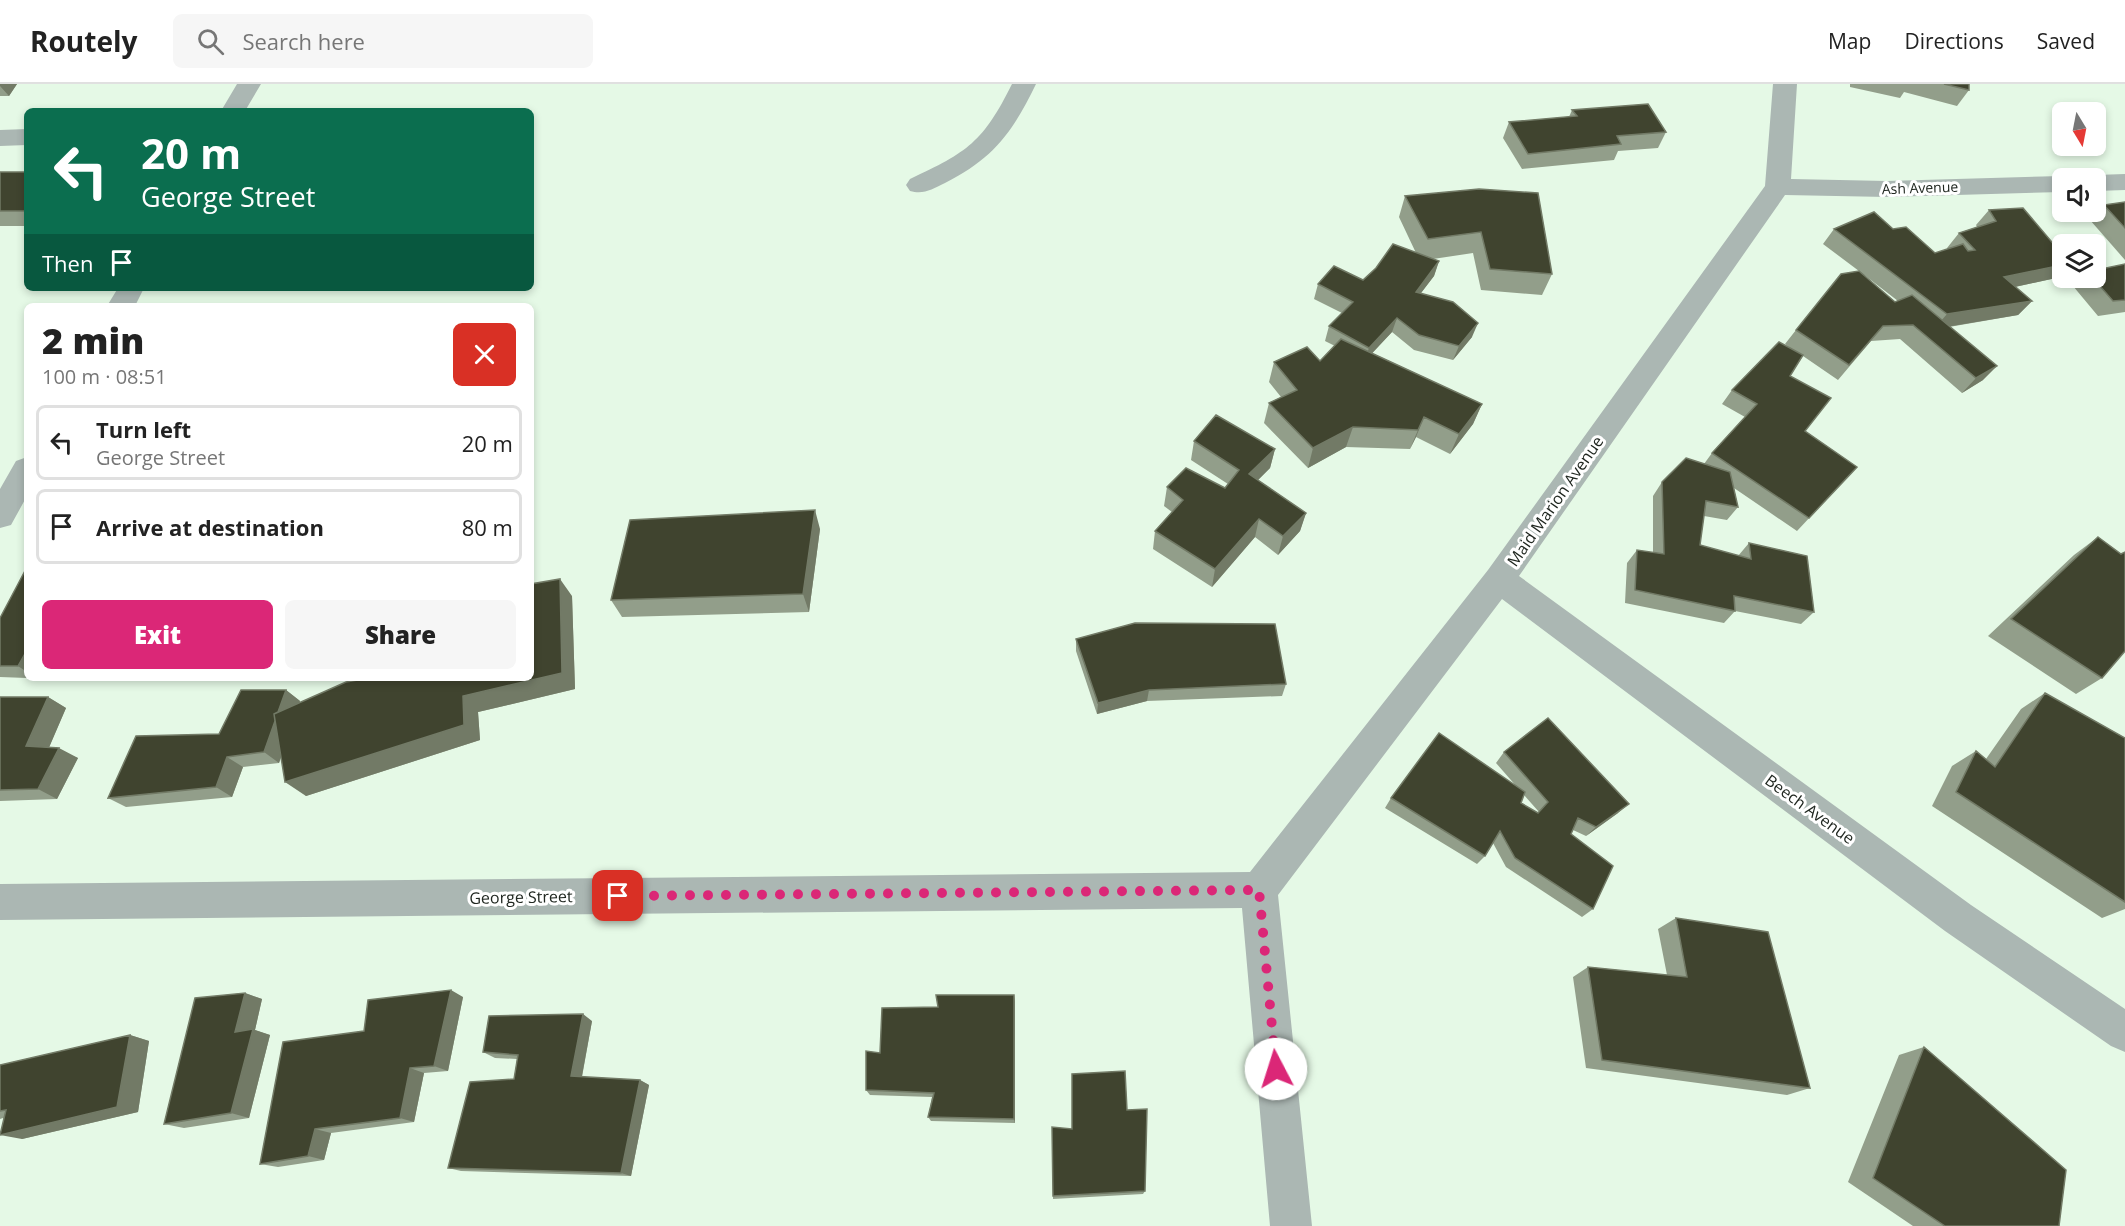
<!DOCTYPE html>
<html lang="en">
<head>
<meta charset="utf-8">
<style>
  body { margin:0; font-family:"Open Sans",sans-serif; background:#f6f6f6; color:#222; height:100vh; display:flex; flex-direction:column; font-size:22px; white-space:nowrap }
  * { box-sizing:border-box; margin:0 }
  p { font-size:20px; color:#767676 }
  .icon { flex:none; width:33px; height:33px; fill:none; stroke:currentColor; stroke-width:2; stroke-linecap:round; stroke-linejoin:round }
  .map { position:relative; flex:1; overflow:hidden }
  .sheet { position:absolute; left:24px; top:219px; width:510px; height:378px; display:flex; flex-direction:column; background:#fff; border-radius:9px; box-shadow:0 3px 9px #0003 }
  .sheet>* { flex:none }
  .guide { position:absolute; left:24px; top:24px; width:510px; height:183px; border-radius:9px; box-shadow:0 3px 9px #0003; background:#0b6e4f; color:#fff; overflow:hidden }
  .needle { width:39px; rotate:170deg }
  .tools { position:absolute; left:2052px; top:18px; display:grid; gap:12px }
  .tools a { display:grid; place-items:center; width:54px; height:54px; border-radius:9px; background:#fff; box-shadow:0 3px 9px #0003; font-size:30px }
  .pin { position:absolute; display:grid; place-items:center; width:51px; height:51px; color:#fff; margin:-26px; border-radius:12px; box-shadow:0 3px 9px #0006 }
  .me { position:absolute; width:66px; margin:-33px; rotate:355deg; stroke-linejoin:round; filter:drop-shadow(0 0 4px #0008) }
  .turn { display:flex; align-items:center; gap:21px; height:126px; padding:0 18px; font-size:27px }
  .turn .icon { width:78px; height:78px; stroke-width:2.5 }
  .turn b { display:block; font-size:42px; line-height:51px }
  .then { display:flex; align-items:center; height:57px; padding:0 18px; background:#0003; gap:12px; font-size:22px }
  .round { display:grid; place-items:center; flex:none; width:63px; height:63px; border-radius:9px; background:#f6f6f6 }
  .summary { display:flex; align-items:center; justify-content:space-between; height:102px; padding:0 18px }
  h1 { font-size:36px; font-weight:800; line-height:45px }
  .cta { display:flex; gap:12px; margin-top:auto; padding:12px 18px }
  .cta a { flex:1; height:69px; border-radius:9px; background:#db2777; color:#fff; font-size:24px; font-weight:800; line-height:69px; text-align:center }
  .cta a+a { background:#f6f6f6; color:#222 }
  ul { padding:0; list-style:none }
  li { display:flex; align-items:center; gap:18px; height:75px; margin:0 12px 9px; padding:0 6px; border:3px solid #e0e0e0; border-radius:9px }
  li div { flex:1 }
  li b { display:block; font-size:22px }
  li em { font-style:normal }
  header { display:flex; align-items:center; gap:36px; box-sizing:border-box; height:84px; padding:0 30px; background:#fff; border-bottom:2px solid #e0e0e0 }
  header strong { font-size:28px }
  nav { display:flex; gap:33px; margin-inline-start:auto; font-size:21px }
  .search { width:420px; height:54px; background:#f6f6f6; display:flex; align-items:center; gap:15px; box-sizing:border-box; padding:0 21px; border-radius:9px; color:#767676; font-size:22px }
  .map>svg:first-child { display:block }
</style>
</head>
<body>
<header>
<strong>Routely</strong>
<div class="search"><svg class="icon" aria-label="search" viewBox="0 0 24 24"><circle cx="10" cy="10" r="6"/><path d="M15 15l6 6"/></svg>Search here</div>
<nav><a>Map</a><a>Directions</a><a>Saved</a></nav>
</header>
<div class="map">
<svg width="2125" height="1142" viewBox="0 0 2125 1142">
  <rect width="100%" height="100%" fill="#e5f9e6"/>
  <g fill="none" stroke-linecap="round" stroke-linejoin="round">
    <path fill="#abb7b3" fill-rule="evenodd" d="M237,0H261L245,27H221Z
      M1012,0H1036C1012,49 994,74 945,99C932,105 924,111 910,107L906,101L910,95C968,68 983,58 1012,0Z
      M1773,0H1797L1791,95L1887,97L2062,92L2071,94H2062V108L1887,113L1785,111L1519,492L1971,821L2125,925V968L2111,962L1945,847L1502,515L1278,811L1312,1142H1270L1242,824L0,836V800L1250,788L1488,486L1765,102Z
      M27,45V61L0,62V46Z
      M2125,90V106L2096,107V94H2086L2096,91Z
      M118,204H144L135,222H107Z
      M27,373V412L11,441L0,444V405L16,377Z"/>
  </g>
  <path fill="#929e8a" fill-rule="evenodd" d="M0,0H55H17L9,12H0Z
    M1850,0H1969V6L1957,22L1904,8L1900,14L1850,3Z
    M1572,26L1666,48L1658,64L1618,67L1614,76L1522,85L1503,54L1509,38L1569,33Z
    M0,88H27V142H0Z
    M1479,105L1552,190L1542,211L1481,206L1473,169L1433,175L1439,177L1434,192L1421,209L1472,253L1453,276L1414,266L1392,248L1372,269L1482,320L1473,340L1450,370L1416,353L1410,365L1346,363L1308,384L1264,339L1269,319L1281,313L1269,298L1274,278L1320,277L1335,262L1325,257L1329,242L1342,229L1314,215L1318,200L1363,196L1416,169L1399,133L1405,112Z
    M2125,118V176L2090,136L2104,121Z
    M1989,126L2062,170V187L2056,194L2015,203L2032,217L2018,231L1949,243L1983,296L1962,309L1900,255L1871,257L1838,296L1803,272L1790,292L1805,347L1857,383L1797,447L1734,404L1738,423L1727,436L1704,432L1700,461L1738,472L1749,459L1814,528L1801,540L1735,527L1724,539L1625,519L1627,479L1637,466L1653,469V412L1662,398L1704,380L1712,369L1745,333L1722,320L1732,306L1794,267L1785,260L1796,246L1859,187L1823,160L1834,145H1893L1935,169L1948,165L1947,164L1959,149L1977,143L1976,141ZM1863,190L1898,217L1895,218Z
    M2125,180V228L2098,232L2073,202L2081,194H2096Z
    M1194,357L1275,365L1270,384L1258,396L1306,429L1300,447L1278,471L1255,453L1212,503L1153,465L1155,447L1172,428L1164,422L1167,403L1225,404L1228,400L1191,376Z
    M820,445L809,528L622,533L611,516Z
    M2098,453L2121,470L2102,594L2076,610L1988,552L2074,471Z
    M27,483V594L0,593V534Z
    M572,512L575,605L478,628L480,656L306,712L281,672L279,679L243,683L232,713L126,723L108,714L219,650L286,606L300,617L299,619L531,594Z
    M1076,555L1286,600L1282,612L1147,617L1097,630L1076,567Z
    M2045,609L2125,654V825L2102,834L1932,722L1952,682L1976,667L1986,675L2021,625Z
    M0,613H48L66,624L49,663L78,674L57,715L0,717Z
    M1504,668L1618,729L1586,752L1573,746L1571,750L1593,825L1582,833L1506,783L1493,759L1485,772L1477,780L1385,724L1391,714L1517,703L1496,679ZM1524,711L1539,728L1538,729L1521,719Z
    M1676,834L1810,1004L1787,1011L1586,984L1573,893L1588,883L1667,891L1658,845Z
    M245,909L262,915L255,946L270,951L249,1034L184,1044L164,1040Z
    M1014,911L1015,918V1039L931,1037L928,1033L932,1013L870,1011L866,1006L880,969L938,923Z
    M463,913L448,987L424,989L414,1038L331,1049L324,1076L278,1083L260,1080L364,947Z
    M592,937L582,993L640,996L649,1001L631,1092L461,1087L448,1084L514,995L517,975L495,974L483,968Z
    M130,951L149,957L138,1028L22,1055L3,1034L0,1035V981Z
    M1924,963L2059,1142H1913L1848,1098L1899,971Z
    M1127,1026L1145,1107L1143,1110L1053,1115L1052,1043L1071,1045Z"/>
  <path fill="#727a66" d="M0,0H17L9,12L0,2Z
    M1439,177L1434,192L1411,222L1416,208Z
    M2062,181V187L2056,194L1991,208L2004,193Z
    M2032,217L2018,231L1934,245L1947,230Z
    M1397,234L1392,248L1364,278L1369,264Z
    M1478,239L1472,253L1453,276L1459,262Z
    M1997,282L1983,296L1962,309L1976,294Z
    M1482,320L1473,340L1450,370L1459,350Z
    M1424,333L1416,353L1410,365L1418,346Z
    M1353,343L1346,363L1308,384L1313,364Z
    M1275,365L1270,384L1245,409L1249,390Z
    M815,426L820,445L809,528L803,510Z
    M1306,429L1300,447L1278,471L1283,452Z
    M1259,435L1255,453L1212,503L1215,485Z
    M560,495L572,512L575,605L478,628L480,656L306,712L285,698L463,612Z
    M27,566V588L18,582Z
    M286,606L300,617L279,679L264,668Z
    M1149,606L1147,617L1097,630L1098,619Z
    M48,613L66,624L45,673L26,662Z
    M59,664L78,674L57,715L38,705Z
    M227,673L243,683L232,713L216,703Z
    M1629,720L1618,729L1586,752L1596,743Z
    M451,906L463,913L448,987L434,982Z
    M245,909L262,915L255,946L270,951L249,1034L231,1029L235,948Z
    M1014,911L1015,918V1039L1014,1035Z
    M583,930L592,937L581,997L571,992Z
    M130,951L149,957L138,1028L22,1055L0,1051Z
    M410,984L424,989L414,1038L400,1034Z
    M640,996L649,1001L631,1092L621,1089Z
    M315,1045L331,1049L324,1076L308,1072Z"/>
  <path fill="#40442f" stroke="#727a66" stroke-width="1.5" d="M1944,0H1969V6Z
    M1648,20L1666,48L1617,52L1621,60L1528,70L1509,38L1577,32L1572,26Z
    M0,88H27V127H0Z
    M1479,105L1538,109L1552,190L1490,185L1481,148L1428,155L1405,112Z
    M2125,118V144L2104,121Z
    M2023,124L2062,170V181L2004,193L2032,217L1947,230L1834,145L1874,128L1893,145L1906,143L1935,169L1963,160L1968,167L1975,166L1959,149L1996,137L1989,126Z
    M1393,160L1439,177L1416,208L1453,218L1478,239L1459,262L1419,251L1397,234L1369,264L1329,242L1353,218L1318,200L1334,182L1363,196L1376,184Z
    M2125,180V216L2113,217L2093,194H2096V186Z
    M1859,187L1895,218L1912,211L1997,282L1976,294L1913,241L1883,242L1849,281L1796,246L1841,190Z
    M430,221H466V222H429Z
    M1341,255L1482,320L1459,350L1424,333L1418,346L1353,343L1313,364L1269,319L1297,306L1274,278L1307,263L1320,277Z
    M1779,258L1803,271L1790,292L1831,314L1805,347L1857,383L1809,434L1712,369L1757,320L1732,306Z
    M1216,331L1275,365L1249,390L1306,429L1283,452L1259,435L1215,485L1155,447L1183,416L1167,403L1186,384L1225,404L1239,386L1194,357Z
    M1686,374L1730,388L1738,423L1706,417L1700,461L1751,475L1749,459L1807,472L1814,528L1734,512L1735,527L1635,506L1637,466L1664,470L1662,398Z
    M815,426L803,510L611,516L630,436Z
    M2098,453L2121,470L2125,468V567L2102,594L2011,535Z
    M27,483V566L18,582H0V534Z
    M560,495L562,589L463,612L464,641L285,698L274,630L346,598L369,594H531V500Z
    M1135,539L1275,540L1286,600L1149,606L1098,619L1076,555Z
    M241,606H286L278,628L274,630L275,637L264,668L227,673L216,703L108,714L136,652L219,650Z
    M2045,609L2125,654V818L1956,708L1976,667L1995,683Z
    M0,613H48L26,662L59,664L38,705L0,706Z
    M1548,634L1629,720L1596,743L1578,734L1571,750L1613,782L1593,825L1515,774L1500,747L1485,772L1391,714L1439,649L1525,708L1521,719L1538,729L1548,718L1504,668Z
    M1676,834L1768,848L1810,1004L1602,976L1588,883L1687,893Z
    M451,906L434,982L410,984L400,1034L315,1045L308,1072L260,1080L283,958L364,947L368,916Z
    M245,909L235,948L253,945L231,1029L164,1040L195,914Z
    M936,911H1014V1035L928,1033L934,1009L866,1006V967L880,969L882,924L938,923Z
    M583,930L571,992L640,996L621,1089L448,1084L470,998L514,995L518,971L483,968L489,932Z
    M130,951L117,1023L0,1051L6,1026L0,1027V981Z
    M1924,963L2066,1086L2059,1142H1945L1873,1094Z
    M1125,987L1127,1026L1147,1025L1145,1107L1053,1112L1052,1043L1072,1045V990Z"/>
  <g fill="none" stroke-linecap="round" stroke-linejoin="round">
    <path stroke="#db2777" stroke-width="10" stroke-dasharray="0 18" d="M618,812L1259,806L1276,985"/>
  </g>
  <g text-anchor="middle" stroke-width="6" stroke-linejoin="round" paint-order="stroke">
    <g font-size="14" fill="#202720" stroke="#fff">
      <text transform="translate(1920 104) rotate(-2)" y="5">Ash Avenue</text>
    </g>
    <g font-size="16" fill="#202720" stroke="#fff">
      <text transform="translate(1555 417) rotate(-55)" y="6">Maid Marion Avenue</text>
      <text transform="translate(1810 725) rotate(36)" y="6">Beech Avenue</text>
      <text transform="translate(521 813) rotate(-1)" y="6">George Street</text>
    </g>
  </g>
</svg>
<div class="tools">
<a><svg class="needle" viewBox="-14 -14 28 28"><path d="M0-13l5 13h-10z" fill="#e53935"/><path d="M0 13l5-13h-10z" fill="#767676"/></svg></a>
<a><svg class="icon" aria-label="sound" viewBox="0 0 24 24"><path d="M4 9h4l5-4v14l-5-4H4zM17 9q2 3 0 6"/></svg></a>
<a><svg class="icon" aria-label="layers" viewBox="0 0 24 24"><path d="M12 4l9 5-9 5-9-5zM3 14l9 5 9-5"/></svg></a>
</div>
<div class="pin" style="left:618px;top:812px;background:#d93025"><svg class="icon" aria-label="arrive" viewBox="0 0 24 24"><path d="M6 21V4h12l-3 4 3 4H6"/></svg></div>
<svg class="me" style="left:1276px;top:985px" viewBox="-20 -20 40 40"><circle r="19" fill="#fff"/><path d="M0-13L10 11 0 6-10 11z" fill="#db2777"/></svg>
<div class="guide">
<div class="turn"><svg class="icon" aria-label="left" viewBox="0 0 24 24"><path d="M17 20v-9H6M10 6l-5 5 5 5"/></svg><div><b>20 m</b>George Street</div></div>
<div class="then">Then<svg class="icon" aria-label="arrive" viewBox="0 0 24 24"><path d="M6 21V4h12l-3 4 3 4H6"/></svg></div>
</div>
<section class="sheet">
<div class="summary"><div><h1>2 min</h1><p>100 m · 08:51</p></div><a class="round" style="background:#d93025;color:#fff"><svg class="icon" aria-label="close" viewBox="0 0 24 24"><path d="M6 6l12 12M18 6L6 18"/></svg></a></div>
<ul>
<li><svg class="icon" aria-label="left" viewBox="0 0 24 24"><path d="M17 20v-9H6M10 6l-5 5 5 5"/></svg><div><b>Turn left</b><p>George Street</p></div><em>20 m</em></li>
<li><svg class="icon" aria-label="arrive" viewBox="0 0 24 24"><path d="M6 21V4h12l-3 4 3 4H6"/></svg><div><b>Arrive at destination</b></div><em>80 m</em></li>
</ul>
<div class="cta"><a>Exit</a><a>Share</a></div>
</section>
</div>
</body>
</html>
